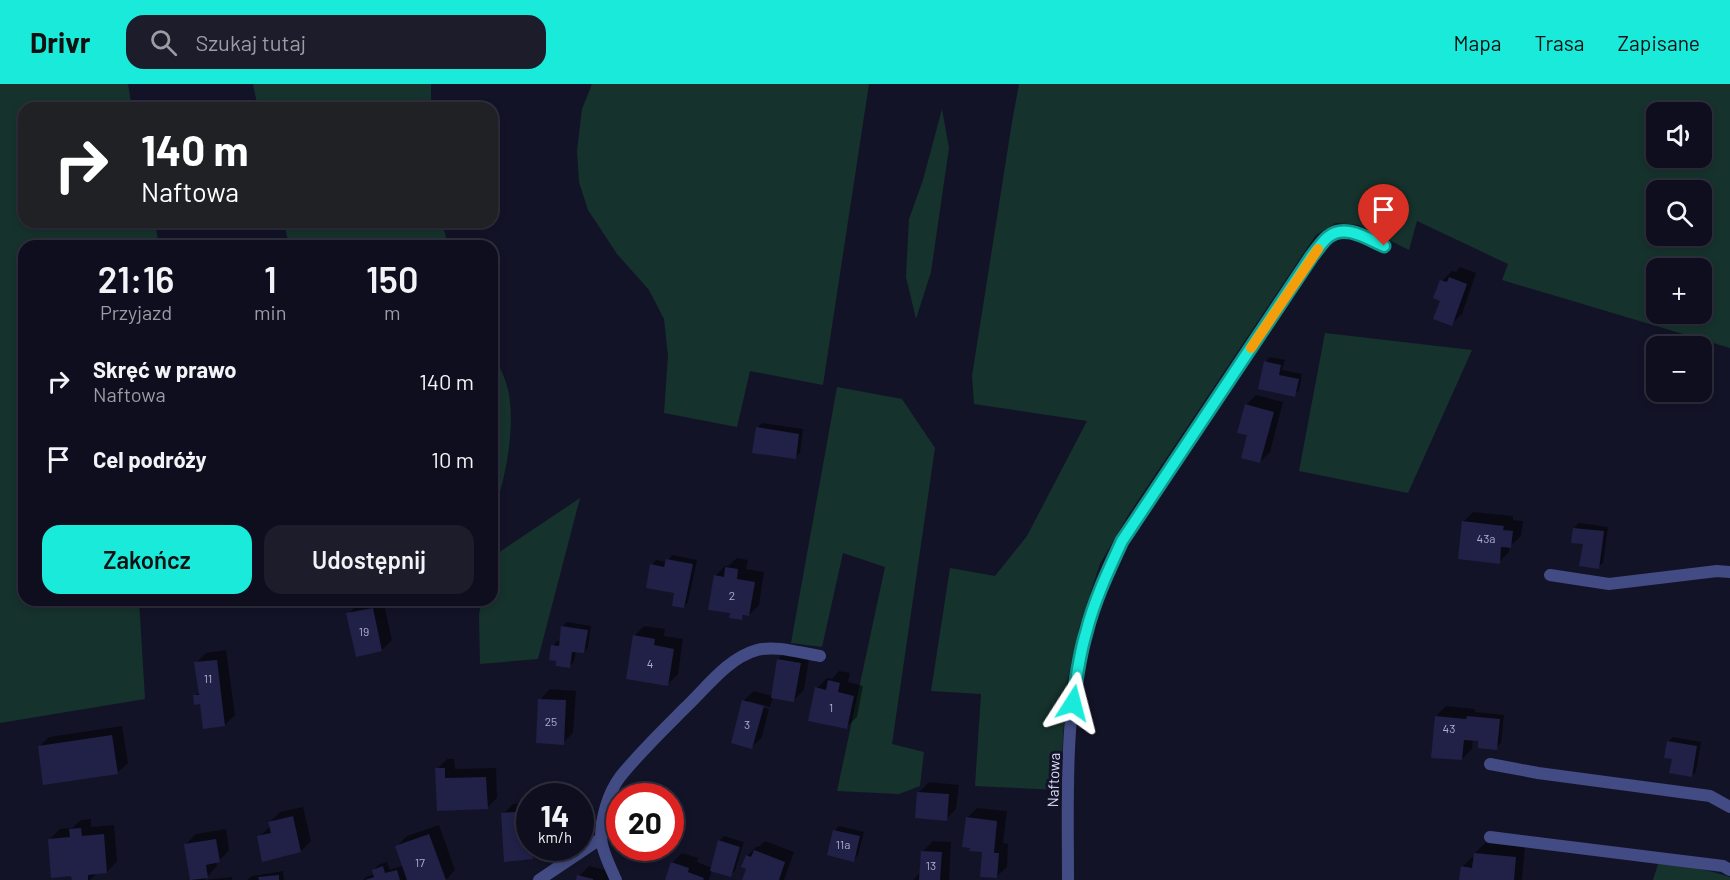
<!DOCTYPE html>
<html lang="pl">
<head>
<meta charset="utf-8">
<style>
  body { margin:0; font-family:Barlow,sans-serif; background:#1c1c2b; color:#f1f3f6; height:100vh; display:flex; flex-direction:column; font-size:22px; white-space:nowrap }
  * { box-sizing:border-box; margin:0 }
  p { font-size:20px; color:#9b9ca4 }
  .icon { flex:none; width:33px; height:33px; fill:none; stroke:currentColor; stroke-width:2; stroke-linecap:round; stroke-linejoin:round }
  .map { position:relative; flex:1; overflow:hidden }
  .sheet { position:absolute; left:18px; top:156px; width:480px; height:366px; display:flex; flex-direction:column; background:#0e0e1e; border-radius:18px; box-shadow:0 3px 9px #0003,0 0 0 2px #2e2e3c }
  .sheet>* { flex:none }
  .hud { position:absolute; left:18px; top:18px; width:480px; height:126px; border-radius:18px; box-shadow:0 3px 9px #0003,0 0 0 2px #2e2e3c; background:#202124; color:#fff; overflow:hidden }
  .controls { position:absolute; left:1646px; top:18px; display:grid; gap:12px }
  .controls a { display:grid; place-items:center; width:66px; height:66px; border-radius:12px; background:#0e0e1e; box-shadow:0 3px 9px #0003,0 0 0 2px #2e2e3c; font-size:30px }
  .speed { position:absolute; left:516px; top:699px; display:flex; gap:12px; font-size:30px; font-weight:700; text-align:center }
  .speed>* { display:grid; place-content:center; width:78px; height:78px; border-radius:50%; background:#0e0e1e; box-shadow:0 3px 9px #0003,0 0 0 2px #2e2e3c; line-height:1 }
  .speed small { font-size:15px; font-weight:400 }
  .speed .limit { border:9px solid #d22; background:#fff; color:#111 }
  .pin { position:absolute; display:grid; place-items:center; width:51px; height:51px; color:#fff; margin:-62px -26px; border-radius:50% 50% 50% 0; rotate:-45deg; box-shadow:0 0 6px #0007 }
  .pin .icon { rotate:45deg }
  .me { position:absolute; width:66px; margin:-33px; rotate:9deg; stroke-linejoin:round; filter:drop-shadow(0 0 4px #0008) }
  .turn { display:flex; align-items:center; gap:21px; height:126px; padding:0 24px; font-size:27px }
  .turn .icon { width:78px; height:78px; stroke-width:2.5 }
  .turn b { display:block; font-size:42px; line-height:51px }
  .eta { display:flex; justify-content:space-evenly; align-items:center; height:102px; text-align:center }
  .eta b { font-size:36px; font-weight:600; line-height:42px }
  .primary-button { display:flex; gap:12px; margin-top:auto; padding:12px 24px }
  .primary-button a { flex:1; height:69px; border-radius:18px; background:#1aead9; color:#111; font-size:24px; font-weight:600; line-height:69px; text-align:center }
  .primary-button a+a { background:#1c1c2b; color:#f1f3f6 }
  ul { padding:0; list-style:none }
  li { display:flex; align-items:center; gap:18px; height:78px; padding:0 24px }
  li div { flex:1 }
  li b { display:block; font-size:22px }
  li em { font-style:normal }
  header { display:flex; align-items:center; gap:36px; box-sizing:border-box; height:84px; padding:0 30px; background:#1aead9; color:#111 }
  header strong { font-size:28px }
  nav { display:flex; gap:33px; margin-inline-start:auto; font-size:21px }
  .search { width:420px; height:54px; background:#1c1c2b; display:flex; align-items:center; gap:15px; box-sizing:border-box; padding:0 21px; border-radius:18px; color:#9b9ca4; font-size:22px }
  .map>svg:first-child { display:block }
</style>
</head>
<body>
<header>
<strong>Drivr</strong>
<div class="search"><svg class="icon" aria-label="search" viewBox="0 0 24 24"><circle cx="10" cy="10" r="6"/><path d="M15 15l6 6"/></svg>Szukaj tutaj</div>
<nav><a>Mapa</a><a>Trasa</a><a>Zapisane</a></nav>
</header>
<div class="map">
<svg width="1730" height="796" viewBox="0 0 1730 796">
  <rect width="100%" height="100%" fill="#131328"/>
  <path fill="#16322c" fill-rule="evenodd" d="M0,0H128L132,24H24V138H155L159,162H24V516H139L145,615L0,639Z
    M253,0H431V24H258Z
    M592,0H869L823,301L750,287L737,343L664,329L668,272L664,235L649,206L617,170L588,126L579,98L577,67L582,25Z
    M1019,0H1730V264L1502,196L1508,180L1417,137L1409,166L1359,141L1336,139L1316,151L1303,170L1129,430L1100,480L1079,544L1066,604L1060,706L975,702L981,610L931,607L950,484L995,492L1027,452L1087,337L974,320L972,292L1012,38ZM1656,28H1701V74H1656ZM1656,106H1701V152H1656ZM1656,184H1701V230H1656Z
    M942,25L949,64L931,188L916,235L906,193L909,135L923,96Z
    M284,138H442L448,162H289Z
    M1325,249L1472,266L1408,409L1299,387Z
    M492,267C498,279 505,293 508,306C515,337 508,378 500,408L492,403Z
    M837,303L902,315L935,364L892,660L924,668L920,702L899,710L837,707L885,483L843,469L822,563L791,559Z
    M580,414L538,575L480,580L479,530L482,516H492V473Z
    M1658,780C1683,781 1706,785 1730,793V796H1653Z"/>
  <path fill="#0007" d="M1460,183L1476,189L1462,230L1451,240L1442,197L1452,187L1456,188Z
    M1270,273L1285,276L1282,286L1302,290L1299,306L1294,311L1265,278Z
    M1256,311L1283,318L1270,368L1260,378L1249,350L1246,321Z
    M762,339L803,345L800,369L795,374L757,344Z
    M1473,428L1513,432V436L1523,437L1521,452L1510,462L1509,468L1499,478L1463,438Z
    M1579,439L1608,443L1603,479L1598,483L1574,444Z
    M672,471L697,476L688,518L684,523L676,508L652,481L656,476L667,478Z
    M737,474L748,476L746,485L764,488L759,521L749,531L746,530L742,534L732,528L715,492L725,482H728Z
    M377,516H383L392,556L382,566L348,530L358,520Z
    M567,538L591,542L588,563L584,568L576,567L574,577L570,582L553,562L557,557H561L562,543Z
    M644,542L665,545L664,552L683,555L678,590L668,600L634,552Z
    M789,565L810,569L804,606L794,616L773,613L770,623L748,617V620L769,625L762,653L752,663L743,617L754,607L772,612L778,575Z
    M226,566L235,631L225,641L195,612L200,607L196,579L206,569Z
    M839,587L850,589L848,598L863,602L857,633L846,643L817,604L827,594L832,595Z
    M550,605L576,607L573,649L563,659L540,616Z
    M1446,622L1475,625V628L1504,631L1501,659L1496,664L1480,656L1473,655L1472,665L1462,675L1436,632Z
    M122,642L128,679L117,689L39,663L49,653Z
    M1673,653L1701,658L1696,687L1692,692L1673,673L1668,658Z
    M447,675H454L455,685L496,684L497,714L487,724L438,726L437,685Z
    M929,698L959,701L956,725L946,735L919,708Z
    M530,719V764H542L532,774L503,730L513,720Z
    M303,723L311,757L301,767L259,753L271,742L270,738L280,728Z
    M977,724L1007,727L1003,759L1008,760L1007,783L996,793L967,734Z
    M91,735V743L114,741L117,777L107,788H98L90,796H73V790L50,755L60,745L72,744L81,736Z
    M439,741L455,786L446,796H363L366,793L375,790L374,786L378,781L387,778L390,786L404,781L397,762L407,752Z
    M839,742L864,748L858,771L854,776L834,747Z
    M226,745L229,766L219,777H216L217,782L204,796L232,793V796H192L186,760L196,750Z
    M724,752L744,758L735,787L730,791L712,786L709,796H666L672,779L682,769L698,774L697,778L712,784L719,757Z
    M765,757L794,768L784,796H744L748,785L747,772L757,762L759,763Z
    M933,757L951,758L949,796H913L921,788L923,767Z
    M1485,759L1525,763L1522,795L1521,796H1461L1462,783L1472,773H1475V769Z
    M589,782L621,790L620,796H578L579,792Z
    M283,787L284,796H247L252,792Z"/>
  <path fill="#212047" d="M1449,193L1467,200L1452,242L1433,235L1440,217L1433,214L1440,196L1447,198Z
    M1264,277L1281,281L1279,291L1299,295L1295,313L1258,305Z
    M1245,320L1274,328L1260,379L1241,374L1247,351L1237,349Z
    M756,343L799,350L796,375L752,369Z
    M1462,437L1504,442L1503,446L1513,447L1511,464L1501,463L1500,480L1458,475Z
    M1573,444L1604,447L1599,485L1579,482L1583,460L1571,459Z
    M666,475L693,480L684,524L672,522L674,509L646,504L650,480L664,483Z
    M725,483L738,485L737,495L755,498L749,532L743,531L742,536L729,534L730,529L708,526L714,491L724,493Z
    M390,516H416V517L391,522Z
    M373,524L382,567L356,573L346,529Z
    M561,542L588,546L584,569L572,568L570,584L556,582V577L549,576L551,561L559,562Z
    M633,551L655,555L654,561L674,565L668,602L626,595Z
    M777,575L801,579L794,618L771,614Z
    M217,576L225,642L203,645L200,620L194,621L193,611H199L194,578Z
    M828,596L840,599L838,608L854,612L847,645L808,637L815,603L826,606Z
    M538,615L566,616L564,661L536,659Z
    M742,616L764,622L752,665L731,659Z
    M1435,632L1466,635L1467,632L1500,635L1497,666L1478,664V657L1464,656L1462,676L1431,674Z
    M112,651L118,690L43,701L38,662Z
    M1667,657L1697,662L1692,693L1669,689L1672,675L1664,674Z
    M435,684H445V694L486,693L488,725L437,727Z
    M917,708L949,710L947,737L915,734Z
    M529,727L530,764H532L533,775L504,778L501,729Z
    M293,732L301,768L262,778L257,752L271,749L268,738Z
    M966,733L997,737L994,769H999L997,794L980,793L982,768L969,767L970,764L962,763Z
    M81,744L82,752L104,750L107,789L88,791V796H72L71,792L51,794L48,755L70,753L69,745Z
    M833,746L860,752L854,778L827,771Z
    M429,750L446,796H407L395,762Z
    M216,755L220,778L206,781L208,794L190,796L184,760Z
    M718,756L740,763L731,793L710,787Z
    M754,766L785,778L779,796H742L746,785L741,783L746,771L751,773Z
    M921,767L942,768L940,796H919Z
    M1474,769L1516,773L1514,796H1459L1461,782L1472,784Z
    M671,778L689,784L688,788L704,794L703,796H665Z
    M383,782L385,789L397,786L400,796H365L374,793L372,786Z
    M279,791V796H259L258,793Z
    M577,791L593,795V796H576Z"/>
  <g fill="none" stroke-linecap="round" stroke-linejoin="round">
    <path stroke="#424b83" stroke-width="12" d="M1550,491L1609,500L1717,487L1730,488
      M1490,680L1538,689L1710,712L1730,723
      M1490,753L1723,782L1730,786
      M539,796L600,755
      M616,796C602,765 596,756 606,722C609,712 614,701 620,693C640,668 664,645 686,623C707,603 728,574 757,566C777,561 800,569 820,572
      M1068,796C1068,714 1064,630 1085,551C1094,518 1107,487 1122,457L1312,172C1317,166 1322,158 1328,153C1345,139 1368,155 1384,162"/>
  </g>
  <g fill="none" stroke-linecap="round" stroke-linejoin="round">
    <g stroke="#11988d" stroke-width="15">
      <path id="route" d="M1073,619C1076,596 1079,572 1086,549C1094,517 1108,487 1122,457L1312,172C1317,166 1322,158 1328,153C1345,139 1368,155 1384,162"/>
    </g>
    <use href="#route" stroke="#1aead9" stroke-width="10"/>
    <path stroke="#f59e0b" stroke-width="10" d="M1251,264L1318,165"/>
  </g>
  <g text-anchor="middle" stroke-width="6" stroke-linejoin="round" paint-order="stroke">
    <g font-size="12" fill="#aeafcf">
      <text x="1486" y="459">43a</text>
      <text x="732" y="516">2</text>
      <text x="364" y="552">19</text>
      <text x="650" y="584">4</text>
      <text x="208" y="599">11</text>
      <text x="831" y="628">1</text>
      <text x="551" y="642">25</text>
      <text x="747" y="645">3</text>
      <text x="1449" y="649">43</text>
      <text x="843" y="765">11a</text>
      <text x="420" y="783">17</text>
      <text x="931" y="786">13</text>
    </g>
    <g font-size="15" fill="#dddffc" stroke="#131328">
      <text transform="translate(1054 696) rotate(-88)" y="5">Naftowa</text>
    </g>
  </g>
</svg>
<div class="controls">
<a><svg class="icon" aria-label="sound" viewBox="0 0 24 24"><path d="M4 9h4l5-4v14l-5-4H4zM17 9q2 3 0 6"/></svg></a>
<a><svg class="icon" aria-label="search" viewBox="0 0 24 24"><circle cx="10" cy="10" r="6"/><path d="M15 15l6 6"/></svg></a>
<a>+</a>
<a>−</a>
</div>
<div class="speed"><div>14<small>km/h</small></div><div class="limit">20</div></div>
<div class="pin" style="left:1384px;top:162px;background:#d93025"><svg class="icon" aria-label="arrive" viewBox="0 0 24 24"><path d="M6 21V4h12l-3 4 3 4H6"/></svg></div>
<svg class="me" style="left:1073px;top:619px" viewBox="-20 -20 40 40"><path d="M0-17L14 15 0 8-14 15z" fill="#1aead9" stroke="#fff" stroke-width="4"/></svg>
<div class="hud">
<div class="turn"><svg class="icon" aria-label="right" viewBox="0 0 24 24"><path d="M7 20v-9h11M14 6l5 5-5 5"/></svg><div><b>140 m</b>Naftowa</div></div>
</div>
<section class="sheet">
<div class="eta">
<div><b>21:16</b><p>Przyjazd</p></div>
<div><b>1</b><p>min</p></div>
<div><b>150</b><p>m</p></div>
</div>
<ul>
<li><svg class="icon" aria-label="right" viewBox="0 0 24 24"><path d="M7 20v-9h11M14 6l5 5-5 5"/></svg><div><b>Skręć w prawo</b><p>Naftowa</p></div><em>140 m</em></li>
<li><svg class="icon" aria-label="arrive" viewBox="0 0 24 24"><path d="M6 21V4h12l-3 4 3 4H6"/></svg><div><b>Cel podróży</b></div><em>10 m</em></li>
</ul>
<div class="primary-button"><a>Zakończ</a><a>Udostępnij</a></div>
</section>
</div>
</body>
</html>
